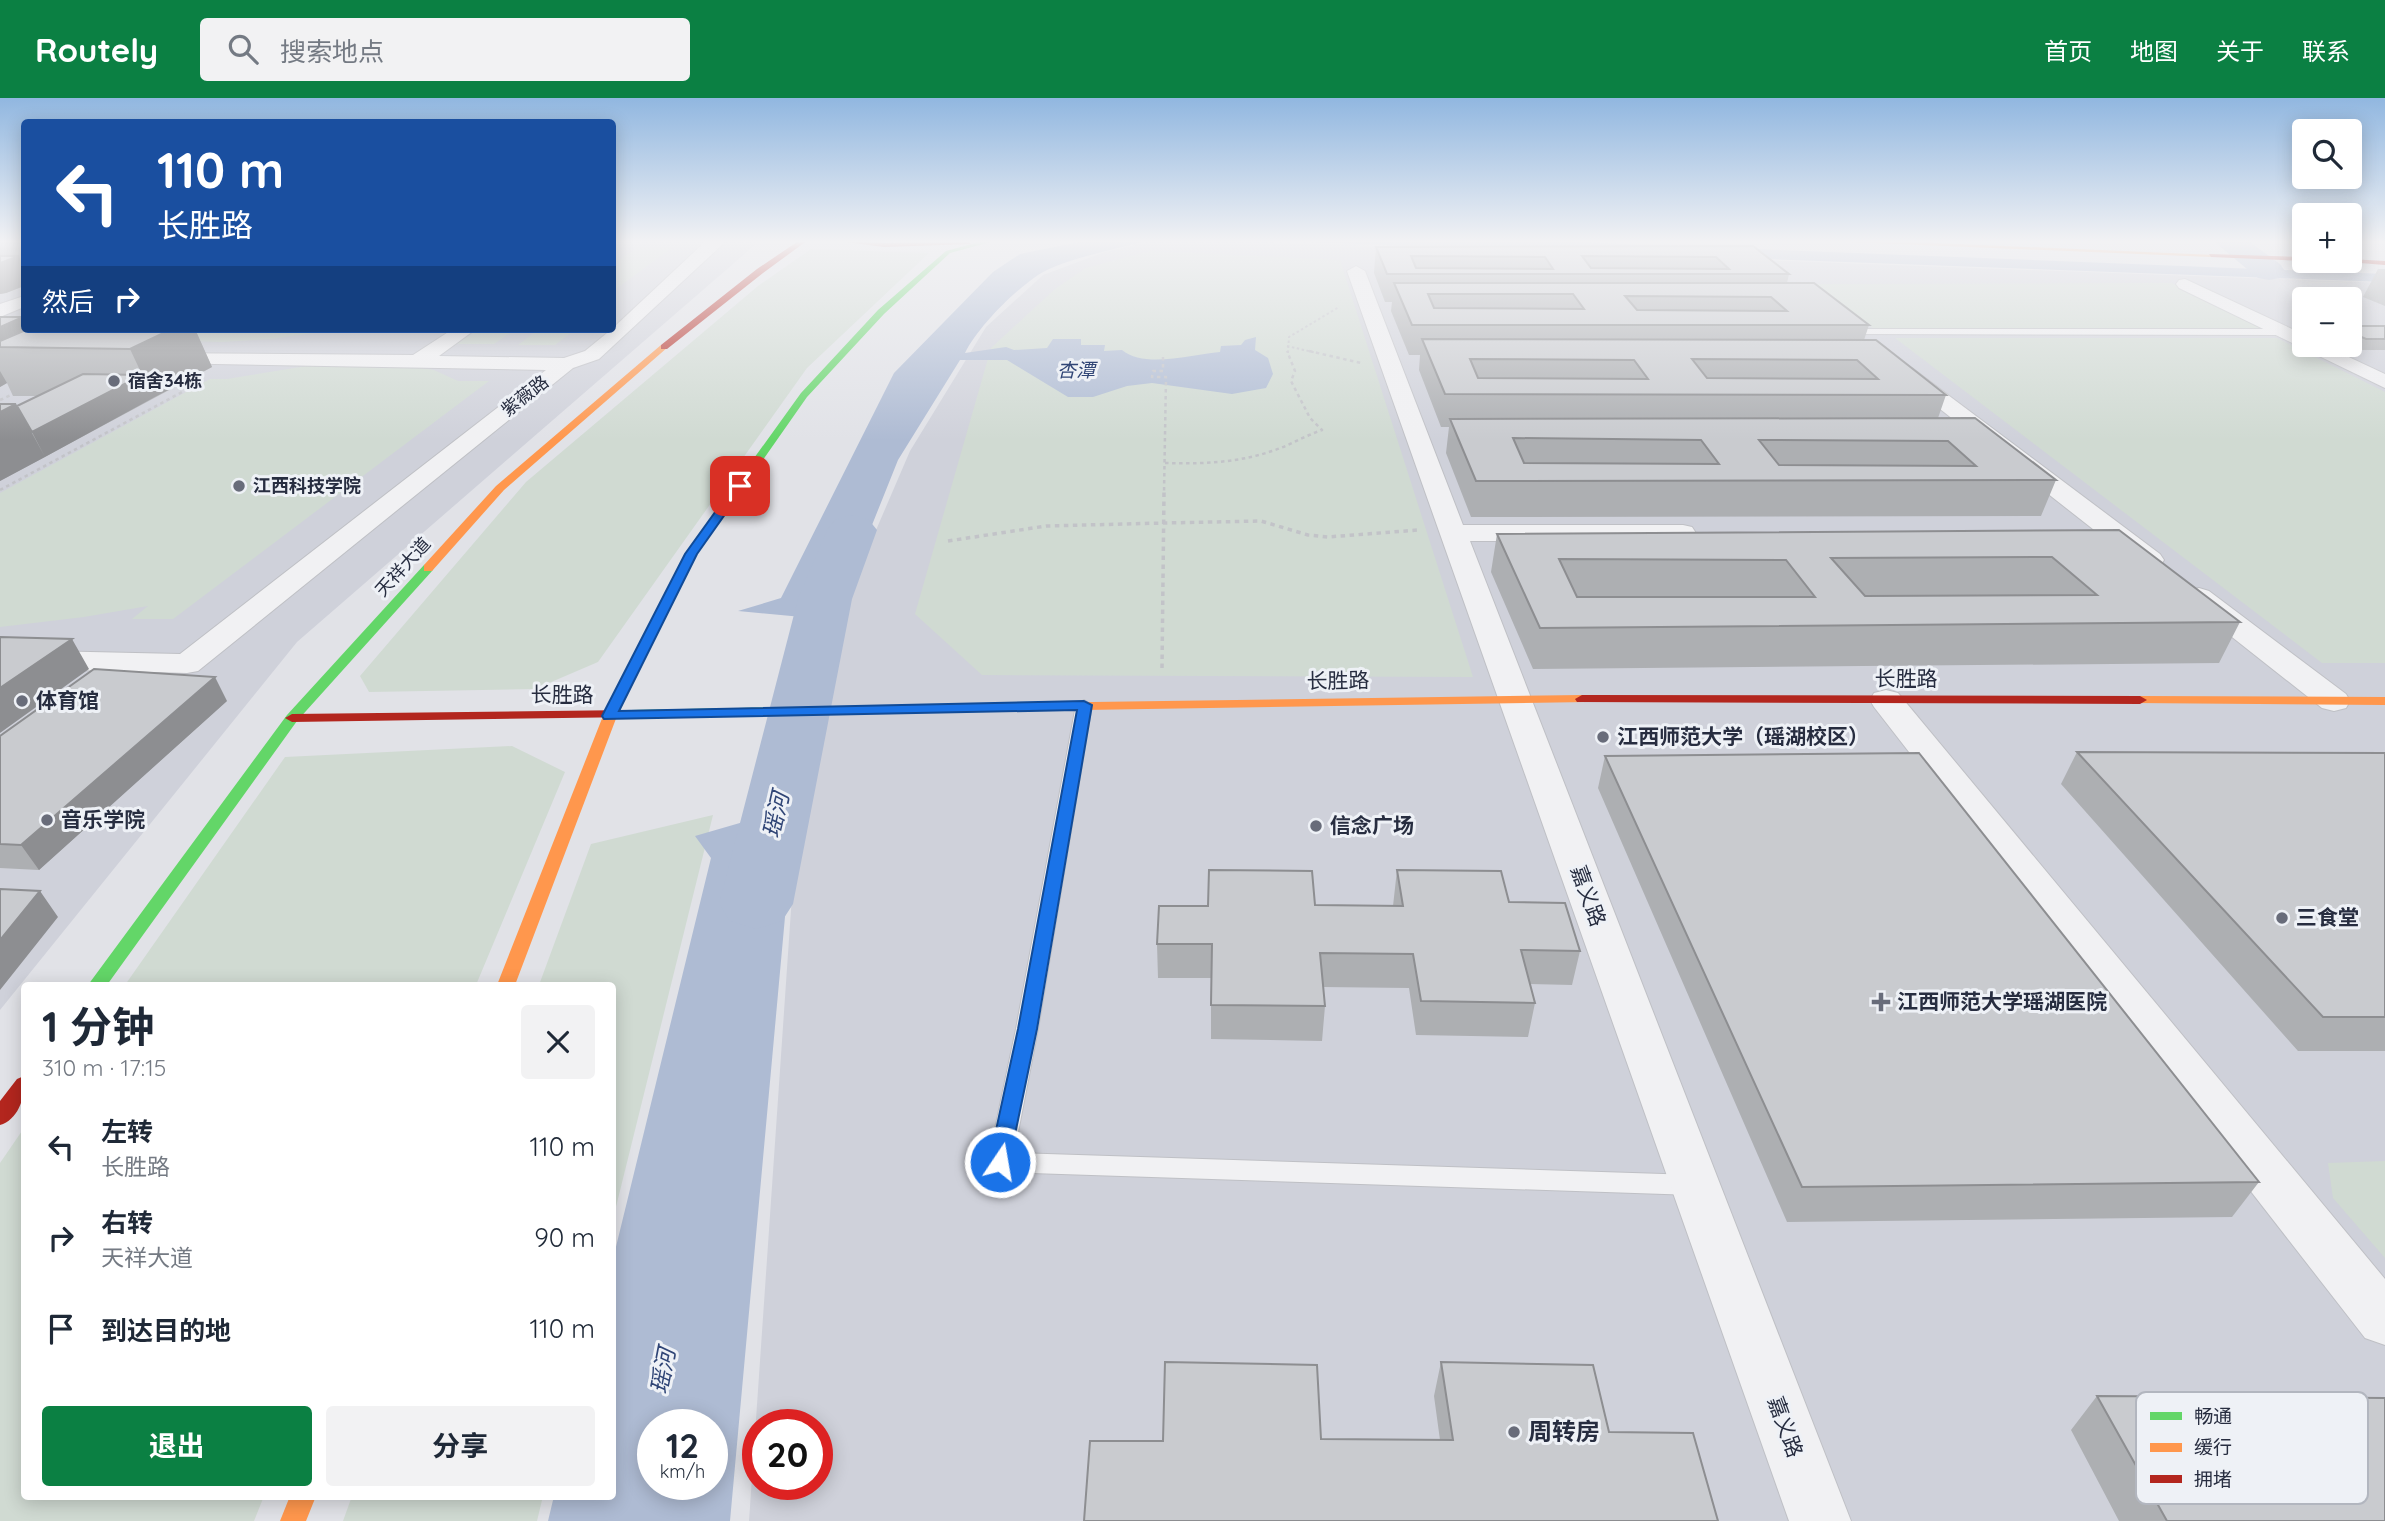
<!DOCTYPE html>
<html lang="zh">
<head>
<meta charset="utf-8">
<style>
  body { margin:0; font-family:Quicksand,"Noto Sans SC",sans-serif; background:#f2f2f3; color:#1f2937; height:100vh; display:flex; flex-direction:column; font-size:26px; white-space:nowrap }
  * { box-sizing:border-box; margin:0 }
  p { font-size:23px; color:#747a83 }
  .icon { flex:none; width:38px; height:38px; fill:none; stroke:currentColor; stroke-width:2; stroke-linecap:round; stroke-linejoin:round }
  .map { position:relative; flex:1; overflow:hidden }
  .side { position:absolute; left:21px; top:884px; width:595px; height:518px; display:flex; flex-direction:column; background:#fff; border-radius:7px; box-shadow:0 4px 18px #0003 }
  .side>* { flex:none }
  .hud { position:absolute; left:21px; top:21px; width:595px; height:214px; border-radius:7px; box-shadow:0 4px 18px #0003; background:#1a4fa0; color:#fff; overflow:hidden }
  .buttons { position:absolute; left:2292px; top:21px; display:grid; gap:14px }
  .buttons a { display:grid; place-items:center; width:70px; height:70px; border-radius:7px; background:#fff; box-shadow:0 4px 18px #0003; font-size:35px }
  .speed { position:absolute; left:637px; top:1311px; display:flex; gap:14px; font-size:35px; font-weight:700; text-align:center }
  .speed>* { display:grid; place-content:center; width:91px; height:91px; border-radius:50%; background:#fff; box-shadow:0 4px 18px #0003; line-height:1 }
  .speed small { font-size:18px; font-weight:400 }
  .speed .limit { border:10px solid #d22; background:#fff; color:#111 }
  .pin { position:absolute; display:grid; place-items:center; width:60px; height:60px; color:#fff; margin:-30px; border-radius:14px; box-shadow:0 4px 10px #0006 }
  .me { position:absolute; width:77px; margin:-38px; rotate:12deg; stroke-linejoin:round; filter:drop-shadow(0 0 5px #0008) }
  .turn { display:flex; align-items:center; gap:24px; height:147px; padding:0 21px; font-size:32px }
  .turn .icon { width:91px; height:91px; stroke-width:2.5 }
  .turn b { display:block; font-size:49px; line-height:60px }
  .then { display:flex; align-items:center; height:66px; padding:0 21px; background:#0003; gap:14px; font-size:26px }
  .round { display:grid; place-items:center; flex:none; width:74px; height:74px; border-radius:7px; background:#f2f2f3 }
  .overview { display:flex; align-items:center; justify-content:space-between; height:119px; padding:0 21px }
  h1 { font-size:42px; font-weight:700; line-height:52px }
  .button { display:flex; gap:14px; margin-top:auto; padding:14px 21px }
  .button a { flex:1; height:80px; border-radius:7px; background:#0b8043; color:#fff; font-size:28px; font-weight:700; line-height:80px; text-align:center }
  .button a+a { background:#f2f2f3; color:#1f2937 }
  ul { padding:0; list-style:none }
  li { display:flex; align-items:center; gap:21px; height:91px; padding:0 21px }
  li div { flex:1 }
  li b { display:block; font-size:26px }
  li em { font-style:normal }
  header { display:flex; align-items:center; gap:42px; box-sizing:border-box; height:98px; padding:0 35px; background:#0b8043; color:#fff }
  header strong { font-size:33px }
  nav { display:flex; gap:38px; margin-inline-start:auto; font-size:24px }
  .search { width:490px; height:63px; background:#f2f2f3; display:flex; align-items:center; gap:18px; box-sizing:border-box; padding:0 24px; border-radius:7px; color:#747a83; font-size:26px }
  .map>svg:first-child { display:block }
</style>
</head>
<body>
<header>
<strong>Routely</strong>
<div class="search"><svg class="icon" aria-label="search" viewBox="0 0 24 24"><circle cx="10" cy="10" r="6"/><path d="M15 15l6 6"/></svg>搜索地点</div>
<nav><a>首页</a><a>地图</a><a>关于</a><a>联系</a></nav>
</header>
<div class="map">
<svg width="2385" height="1423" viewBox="0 0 2385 1423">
  <rect width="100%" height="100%" fill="#e1e2e7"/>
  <path fill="#cfd1da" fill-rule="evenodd" d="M0,142H24V231H612L613,142H755L756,146L297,544L0,912Z
    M1157,142L1238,143L2385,185V1423H749L793,783L849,495L910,353L986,229L1043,177L1105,154ZM2305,201H2350V247H2305ZM758,1326H817V1386H758Z"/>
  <path fill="#d0dad2" d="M637,150H672L613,193V166Z
    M811,151L929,155L807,270L598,564L535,591L369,594L360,578L526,384L758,188Z
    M1150,153L1340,162L1473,579L982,577L915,516L991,250L1055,191L1086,170Z
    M2171,185L2263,230L1874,231L1815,186Z
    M157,231H343L271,241L222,244L182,243Z
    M479,231H516L494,246H457Z
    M539,231H576L555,247H518Z
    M1895,240H2277L2385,294V565H2322Z
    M319,266L409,268L434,272L458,283H489L173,521H132L148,508L84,519L0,529V395L210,281H227Z
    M512,648L565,674L476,887H125L285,659Z
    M713,717L613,1121L612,887H539L591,746Z
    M24,1030V1398H264L254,1423H0V1065Z
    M2385,1063V1160L2333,1100L2328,1065Z
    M352,1398H543L537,1423H343Z"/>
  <path fill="#aebbd3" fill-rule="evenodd" d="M1089,142H1151C1120,150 1063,161 1038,177C1013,194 978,229 965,255L1006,249L1014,252L1047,250L1053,241H1081V247H1105L1104,253L1122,252C1145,271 1193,256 1220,254L1221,248L1241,247L1245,242L1256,239L1255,252L1268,260L1273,276L1266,290L1232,296L1152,285L1127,288L1093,299H1068L1007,262H960L898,362L834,522L738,513L781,500L894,275L993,174L1020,156Z
    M1250,142H1527L2385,176V184Z
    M795,709L730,1423H548L554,1398H612L613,1161L711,760L695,738ZM653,1326H712V1386H653Z"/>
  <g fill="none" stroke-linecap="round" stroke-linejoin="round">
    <path fill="#aebbd3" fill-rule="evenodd" d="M2212,142H2247L2280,166L2285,173L2280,180L2269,182L2258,180Z
      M852,417L869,422L877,432L852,501L793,806L782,823L756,831L730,823L719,806L798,501L827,432L835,422Z"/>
    <g stroke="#bfc0c5" stroke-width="2">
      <path id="lane" d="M1853,231H2285L2290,234L2285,237L1850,236L1848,234Z
        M1084,602L1092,607L1038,931L1014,1055L1694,1077L1703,1080L1706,1087L1703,1094L1694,1097L1000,1074L992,1071L988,1064L1016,931L1076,607Z"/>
    </g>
    <g stroke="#bfc0c5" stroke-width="2">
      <path id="street" d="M707,142H723L724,145L599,261L573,270L198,573L187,575L0,570V552L180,556L546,272L159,265L152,263L149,259L152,255L413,257L453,231H476L439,258L564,260L585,253L612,231Z
        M1356,168L1365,173L1463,427H1683L1692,429L1696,435L1692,441L1683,443H1470L1851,1423H1789L1347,173Z
        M2185,181L2305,237V247H2323L2385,276V290L2179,190L2176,186L2179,182Z
        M24,198V209L0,219V206Z
        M1905,268L1912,270L2160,456L2164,462L2160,468L2150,470L2140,468L1898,278L1895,274L1898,270Z
        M2199,490L2209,493L2346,596L2350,603L2346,610L2334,613L2322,610L2189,505L2185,499L2189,493Z
        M1886,592L1898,595L2385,1181V1247L2365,1240L1874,609L1870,602L1874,595Z"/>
    </g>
    <path stroke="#c2c3c8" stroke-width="2" stroke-dasharray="2.5 2.5" stroke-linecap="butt" d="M1287,248L1317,255
      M1288,255L1289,239L1339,209"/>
    <path stroke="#c2c3c8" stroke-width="2.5" stroke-dasharray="3.5 3.5" stroke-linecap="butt" d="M1309,253L1361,265
      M1163,259V273H1153L1152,279H1166L1164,395
      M0,302L17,294
      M1165,365C1202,366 1237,365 1272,353C1289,348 1304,338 1322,332L1310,320L1291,283L1295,273L1287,253
      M0,392L197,286"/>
    <path stroke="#c2c3c8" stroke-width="3.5" stroke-dasharray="4.5 4.5" stroke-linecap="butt" d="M948,443L1046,428L1164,425L1261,423L1308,437L1328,439L1418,432
      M1162,570L1164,394"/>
    <use href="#lane" fill="#f1f1f3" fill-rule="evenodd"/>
    <use href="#street" fill="#f1f1f3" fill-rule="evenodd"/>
    <path fill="#63d668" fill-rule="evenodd" d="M986,142H998L950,155L884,216L807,299L697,456L672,506H664L662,503L685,456L801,295L878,212L946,153Z
      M428,466L434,470L432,473L297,623L107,887H88L287,617L424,467Z
      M1021,605L1028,609L1026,612L631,620L624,616L631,612Z"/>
    <path fill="#ff974d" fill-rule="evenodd" d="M1800,142H1867L2215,157L2211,159Z
      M661,247L668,249L504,392L432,473H424V467L496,388Z
      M668,499L674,503L617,618L515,887H497L603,618L662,503Z
      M1582,597L1589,601L1587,604L1021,613L1014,609L1021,605Z
      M2140,598L2385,599V607L2135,605L2133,602L2135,599Z
      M290,1398H316L306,1423H280Z"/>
    <path fill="#b3261e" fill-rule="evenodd" d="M800,142H808L763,175L667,251H661V247L757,171Z
      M831,142L884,145L968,144L971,146L884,149Z
      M2209,156L2305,159L2307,163L2211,159Z
      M2350,161L2385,163V167L2335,163Z
      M1582,597L2140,598L2147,602L2140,606L1577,604L1575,601Z
      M631,612L636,613L638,616L636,619L292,624L285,620L292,616Z
      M24,978C26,996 20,1021 0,1027V1003L17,981Z"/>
  </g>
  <path fill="#adafb2" d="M0,142H24V188L6,195L0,196Z
    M1753,148L1789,176L1787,185L1869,227L1864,242L1946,297L1938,320L2056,382L2041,418L1471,419L1446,355L1449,329H1441L1419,272L1420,257H1409L1391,213L1392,204H1385L1374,175L1376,149Z
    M2378,171H2385V208L2363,199Z
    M0,219H23L24,231H195L212,269L0,383L16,306L17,308L37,298H13L7,285L0,289Z
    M2385,228V252H2360L2348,247H2350V234Z
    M2119,432L2240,524L2219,565L1533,571L1491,474L1497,436Z
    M227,603L39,772L0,770V638Z
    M2077,654L2385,655V953H2298L2061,686Z
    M1605,658L2259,1084L2232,1119L1787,1124L1598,690Z
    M1397,772L1509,804L1580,853L1572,887L1530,886L1535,905L1528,939L1416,937L1409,890L1323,889L1325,908L1322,943L1211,941V880H1158L1157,846L1315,807L1393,808Z
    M1441,1264L1609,1334L1718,1423L1321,1341L1440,1342L1434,1298Z
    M2097,1298L2385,1423H2119L2071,1332Z"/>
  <path fill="#8d8e91" d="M19,158L24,170V188L6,195L0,196V165Z
    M23,219L24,231H30L0,249V229Z
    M172,231H195L212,269L153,300L130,251Z
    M0,273L7,285L0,289Z
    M142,277L153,300L45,359L32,334Z
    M16,306L45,359L0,383V314Z
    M72,541L89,571L0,635V590Z
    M215,579L227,603L39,772L21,747Z
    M40,793L58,819L0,892V842Z"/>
  <path fill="#c9cbcf" stroke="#8d8e91" stroke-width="2" fill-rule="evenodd" d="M0,142H24V143H0Z
    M1753,148L1789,176H1387L1376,149ZM1411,158L1545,159L1553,171L1416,170ZM1582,158L1716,159L1729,171L1591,170Z
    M0,158H19L0,165Z
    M1394,185H1814L1869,227H1412ZM1428,196H1573L1584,211L1434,210ZM1625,198L1771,199L1787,213L1637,212Z
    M0,219H23L0,229Z
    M2350,228H2385V241H2366L2350,234Z
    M28,231H172L130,251L0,249V243Z
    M1422,241L1876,242L1946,297L1445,296ZM1470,261L1634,262L1648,281L1478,280ZM1692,261L1857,262L1878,281L1707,280Z
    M83,276L142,277L32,334L17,308Z
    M0,306H16L0,314Z
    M1975,320L2056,382L1476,383L1450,321ZM1513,340L1701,342L1719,366L1524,365ZM1759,342L1948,343L1976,368L1779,367Z
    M2119,432L2240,524L1540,530L1497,436ZM2052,459L2097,497L1865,498L1831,460ZM1559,461L1786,462L1815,499H1577Z
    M0,539L72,541L0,590Z
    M94,571L215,579L21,747L0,746V638Z
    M2077,654L2385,655V919H2323Z
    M1919,655L2259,1084L1802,1089L1605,658Z
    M1209,772L1312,773L1315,807L1403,808L1397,772L1501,773L1509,804L1565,805L1580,853L1521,852L1535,905L1421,903L1413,856L1320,855L1325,908L1211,907L1212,846H1157L1159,808H1208Z
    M0,791L40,793L0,842Z
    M1165,1264L1317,1267L1321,1341L1453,1342L1441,1264L1593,1267L1609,1334L1693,1335L1718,1423H1084L1090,1343H1163Z
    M2097,1298L2385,1300V1423H2167Z"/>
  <linearGradient id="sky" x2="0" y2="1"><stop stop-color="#91b7e0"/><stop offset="0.42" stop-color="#f2f2f4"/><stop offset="1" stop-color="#f2f2f4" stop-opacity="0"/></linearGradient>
  <rect width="2385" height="342" fill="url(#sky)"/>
  <path fill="#1a73e8" stroke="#114b97" stroke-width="2" d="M736,385L745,388L697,456L619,613L1084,603L1092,607L1037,931L1008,1070L1000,1073L992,1070L989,1064L1018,931L1077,612L604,621L602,618L685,456Z"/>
  <g fill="#686c7a" stroke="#eef1f6" stroke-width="2.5">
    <circle cx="114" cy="283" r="7"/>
    <circle cx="239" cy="388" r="7"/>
    <circle cx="22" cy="603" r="7"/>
    <circle cx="1603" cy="639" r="7"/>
    <circle cx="47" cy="722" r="7"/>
    <circle cx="1316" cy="728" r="7"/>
    <circle cx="2282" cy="820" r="7"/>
    <path d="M1877.5 893.5h7v7h7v7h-7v7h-7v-7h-7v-7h7z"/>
    <circle cx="1514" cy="1334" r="7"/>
  </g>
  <g text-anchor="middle" stroke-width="6" stroke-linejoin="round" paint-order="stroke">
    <g font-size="18" font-weight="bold" fill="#272d40" stroke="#eef1f6" text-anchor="start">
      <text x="128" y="289">宿舍34栋</text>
      <text x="253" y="394">江西科技学院</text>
    </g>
    <g font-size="18" fill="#272d40" stroke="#eef1f6">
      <text transform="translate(525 298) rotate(-38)" y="6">紫薇路</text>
      <text transform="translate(403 469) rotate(-48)" y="6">天祥大道</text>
    </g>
    <g font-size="19" font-style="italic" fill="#304576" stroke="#eef1f6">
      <text x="1076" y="279">杏潭</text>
    </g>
    <g font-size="21" fill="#272d40" stroke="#eef1f6">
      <text x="1906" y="588">长胜路</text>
      <text transform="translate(1338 583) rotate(-1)" y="7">长胜路</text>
      <text x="562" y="604">长胜路</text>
      <text transform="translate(1588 798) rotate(70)" y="7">嘉义路</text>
      <text transform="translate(1785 1329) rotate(70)" y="7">嘉义路</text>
    </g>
    <g font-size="21" font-weight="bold" fill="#272d40" stroke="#eef1f6" text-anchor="start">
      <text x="36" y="610">体育馆</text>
      <text x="1617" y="646">江西师范大学（瑶湖校区）</text>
      <text x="61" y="729">音乐学院</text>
      <text x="1330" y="735">信念广场</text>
      <text x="2296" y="827">三食堂</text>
      <text x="1897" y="911">江西师范大学瑶湖医院</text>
    </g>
    <g font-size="23" font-style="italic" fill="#304576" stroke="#eef1f6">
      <text transform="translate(776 717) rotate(-77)" y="8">瑶河</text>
      <text transform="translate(663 1273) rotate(-79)" y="8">瑶河</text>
    </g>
    <g font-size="24" font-weight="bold" fill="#272d40" stroke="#eef1f6" text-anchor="start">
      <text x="1528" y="1342">周转房</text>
    </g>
  </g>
  <rect x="2136" y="1294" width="232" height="112" rx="10" fill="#eef1f6" stroke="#b2b6bf" stroke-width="2"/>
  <rect x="2150" y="1314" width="32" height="8" fill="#63d668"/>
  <rect x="2150" y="1345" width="32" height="9" fill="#ff974d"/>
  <rect x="2150" y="1377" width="32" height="8" fill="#b3261e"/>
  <g font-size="19" fill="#272d40">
    <text x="2194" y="1325">畅通</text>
    <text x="2194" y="1356">缓行</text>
    <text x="2194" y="1388">拥堵</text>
  </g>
</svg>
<div class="buttons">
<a><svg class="icon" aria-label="search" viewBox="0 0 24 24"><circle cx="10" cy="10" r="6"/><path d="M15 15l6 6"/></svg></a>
<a>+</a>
<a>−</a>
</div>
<div class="speed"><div>12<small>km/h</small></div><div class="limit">20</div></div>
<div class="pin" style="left:740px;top:388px;background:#d93025"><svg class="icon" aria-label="arrive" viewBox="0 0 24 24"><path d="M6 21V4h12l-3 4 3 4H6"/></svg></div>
<svg class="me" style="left:1000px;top:1064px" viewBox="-20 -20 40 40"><circle r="17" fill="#1a73e8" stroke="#fff" stroke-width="3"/><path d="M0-11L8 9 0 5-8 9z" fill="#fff"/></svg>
<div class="hud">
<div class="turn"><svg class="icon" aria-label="left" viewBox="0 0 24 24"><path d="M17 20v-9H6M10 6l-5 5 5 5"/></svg><div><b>110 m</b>长胜路</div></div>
<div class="then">然后<svg class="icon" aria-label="right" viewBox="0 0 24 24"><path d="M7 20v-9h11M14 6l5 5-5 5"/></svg></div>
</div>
<section class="side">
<div class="overview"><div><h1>1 分钟</h1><p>310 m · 17:15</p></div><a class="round"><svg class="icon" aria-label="close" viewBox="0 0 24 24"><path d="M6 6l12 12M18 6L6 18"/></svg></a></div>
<ul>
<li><svg class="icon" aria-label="left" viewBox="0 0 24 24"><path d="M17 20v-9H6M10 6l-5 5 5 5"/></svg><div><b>左转</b><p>长胜路</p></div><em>110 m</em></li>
<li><svg class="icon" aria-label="right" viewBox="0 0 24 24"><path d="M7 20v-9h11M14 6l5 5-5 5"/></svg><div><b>右转</b><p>天祥大道</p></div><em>90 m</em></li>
<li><svg class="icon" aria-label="arrive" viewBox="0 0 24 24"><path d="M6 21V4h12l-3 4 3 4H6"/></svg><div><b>到达目的地</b></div><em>110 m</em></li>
</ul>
<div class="button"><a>退出</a><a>分享</a></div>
</section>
</div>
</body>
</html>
